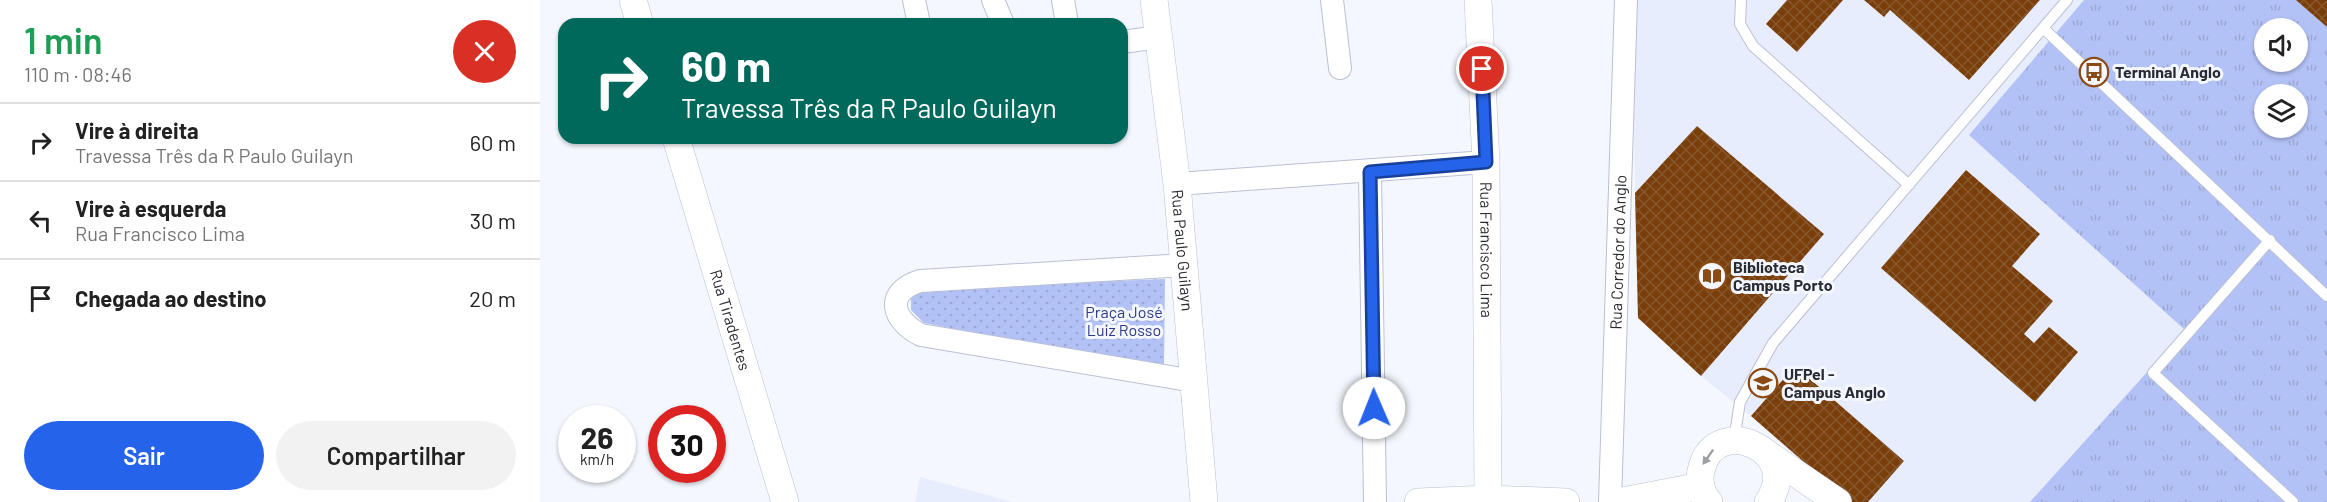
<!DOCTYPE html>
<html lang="pt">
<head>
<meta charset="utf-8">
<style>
  body { margin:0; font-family:Barlow,sans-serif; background:#f2f2f2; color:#222; height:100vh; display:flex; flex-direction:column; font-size:22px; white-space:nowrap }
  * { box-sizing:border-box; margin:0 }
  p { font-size:20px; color:#767676 }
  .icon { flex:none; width:33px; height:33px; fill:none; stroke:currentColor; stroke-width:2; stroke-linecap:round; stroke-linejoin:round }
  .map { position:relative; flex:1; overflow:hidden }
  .sheet { display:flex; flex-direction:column; background:#fff; width:540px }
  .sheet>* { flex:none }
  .hud { position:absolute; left:18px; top:18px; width:570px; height:126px; border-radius:18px; box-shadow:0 2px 4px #0004; background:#00695c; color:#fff; overflow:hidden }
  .buttons { position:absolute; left:1714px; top:18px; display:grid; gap:12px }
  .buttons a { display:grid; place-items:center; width:54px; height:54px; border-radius:50%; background:#fff; box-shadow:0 2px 4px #0004; font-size:30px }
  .speed { position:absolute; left:18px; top:405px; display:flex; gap:12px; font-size:30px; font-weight:700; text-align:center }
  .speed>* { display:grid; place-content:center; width:78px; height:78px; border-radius:50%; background:#fff; box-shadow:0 2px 4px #0004; line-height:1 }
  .speed small { font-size:15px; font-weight:400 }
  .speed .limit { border:9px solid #d22; background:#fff; color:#111 }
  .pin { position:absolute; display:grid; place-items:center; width:51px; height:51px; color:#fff; margin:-26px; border:3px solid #fff; border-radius:50%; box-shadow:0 2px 6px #0007 }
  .me { position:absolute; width:66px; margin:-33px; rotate:359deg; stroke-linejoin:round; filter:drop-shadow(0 0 4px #0008) }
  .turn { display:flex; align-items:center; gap:21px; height:126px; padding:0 24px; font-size:27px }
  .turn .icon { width:78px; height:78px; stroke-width:2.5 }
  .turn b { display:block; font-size:42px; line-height:51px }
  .round { display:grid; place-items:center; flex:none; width:63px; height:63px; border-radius:32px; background:#f2f2f2 }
  .headline { display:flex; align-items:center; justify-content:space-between; height:102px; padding:0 24px }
  h1 { font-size:36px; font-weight:600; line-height:45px; color:#1e9e55 }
  .button { display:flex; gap:12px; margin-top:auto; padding:12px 24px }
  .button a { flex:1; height:69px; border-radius:36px; background:#2563eb; color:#fff; font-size:24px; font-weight:600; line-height:69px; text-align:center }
  .button a+a { background:#f2f2f2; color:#222 }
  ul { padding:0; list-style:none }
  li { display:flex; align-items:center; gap:18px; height:78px; padding:0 24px; border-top:2px solid #e0e0e0 }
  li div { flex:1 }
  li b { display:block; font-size:22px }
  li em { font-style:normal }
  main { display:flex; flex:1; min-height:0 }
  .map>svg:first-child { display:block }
</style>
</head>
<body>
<main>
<section class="sheet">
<div class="headline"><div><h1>1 min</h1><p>110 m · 08:46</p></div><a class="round" style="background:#d93025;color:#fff"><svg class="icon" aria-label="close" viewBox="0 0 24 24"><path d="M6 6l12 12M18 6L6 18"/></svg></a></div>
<ul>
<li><svg class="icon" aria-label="right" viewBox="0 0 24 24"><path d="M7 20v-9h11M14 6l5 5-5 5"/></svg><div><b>Vire à direita</b><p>Travessa Três da R Paulo Guilayn</p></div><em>60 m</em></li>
<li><svg class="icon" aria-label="left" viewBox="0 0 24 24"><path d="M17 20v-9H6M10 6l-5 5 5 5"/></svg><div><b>Vire à esquerda</b><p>Rua Francisco Lima</p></div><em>30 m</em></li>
<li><svg class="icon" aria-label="arrive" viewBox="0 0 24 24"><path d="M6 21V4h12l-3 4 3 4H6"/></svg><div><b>Chegada ao destino</b></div><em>20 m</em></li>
</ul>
<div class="button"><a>Sair</a><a>Compartilhar</a></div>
</section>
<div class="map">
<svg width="1787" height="502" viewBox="0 0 1787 502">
  <defs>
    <pattern id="grass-tufts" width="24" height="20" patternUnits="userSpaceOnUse" patternTransform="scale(1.5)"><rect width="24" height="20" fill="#b3c2f6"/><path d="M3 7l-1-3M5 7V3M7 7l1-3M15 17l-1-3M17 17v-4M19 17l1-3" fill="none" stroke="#9aa7d3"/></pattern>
    <pattern id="park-dots" width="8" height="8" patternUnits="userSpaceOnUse" patternTransform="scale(1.5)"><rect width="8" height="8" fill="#b3c2f6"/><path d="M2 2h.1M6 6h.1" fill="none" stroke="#9aa7d3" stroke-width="1.8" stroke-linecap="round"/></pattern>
    <pattern id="building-cross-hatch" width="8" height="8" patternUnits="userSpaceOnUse" patternTransform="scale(1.5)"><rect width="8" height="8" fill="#793e09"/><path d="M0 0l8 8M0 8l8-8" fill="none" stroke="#87582e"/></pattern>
  </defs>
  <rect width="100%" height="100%" fill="#f4f7fe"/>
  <path fill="#e8edfd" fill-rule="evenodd" d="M1091,0H1787V502H1310L1211,416L1161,376L1098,318ZM1725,28H1758V62H1725ZM1725,94H1758V128H1725Z
    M380,477L473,502H375Z"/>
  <path fill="url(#grass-tufts)" fill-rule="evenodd" d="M1544,0H1787V502H1490L1645,330L1429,135ZM1725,28H1758V62H1725ZM1725,94H1758V128H1725Z"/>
  <path fill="url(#park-dots)" d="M625,279L624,369L384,323L371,310V293L390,288Z"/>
  <path fill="url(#building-cross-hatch)" d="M1247,0H1303L1257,52L1226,24Z
    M1324,0H1500L1429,80L1350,10L1344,17Z
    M1756,0H1787V27Z
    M1157,126L1284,234L1161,376L1098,318L1095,193Z
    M1426,170L1500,234L1472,266L1513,301L1484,334L1494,343L1509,327L1538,352L1495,402L1341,268Z
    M1255,366L1364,461L1328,502H1310L1211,416Z"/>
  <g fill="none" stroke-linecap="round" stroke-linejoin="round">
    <g stroke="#bac0d3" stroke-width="12">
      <path id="service" d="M1201,0L1200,24L1213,46L1369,185
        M1503,28L1787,296
        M1730,240L1613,373L1753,502
        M1194,440L1200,402L1233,343L1527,0"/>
    </g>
    <g stroke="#bac0d3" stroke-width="24">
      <g id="minor">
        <path d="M374,0L379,24"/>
        <path d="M453,0L463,24"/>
        <path d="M523,0L527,24"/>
        <path d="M792,0L800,68"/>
        <path d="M582,42L619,37"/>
        <path d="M830,172L835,502"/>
        <path d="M637,184L946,162"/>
        <path d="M645,265L380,281C343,293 353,321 381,335L654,381"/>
        <path id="s1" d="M1070,502L1086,0"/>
      </g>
    </g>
    <g stroke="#bac0d3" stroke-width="28">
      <g id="tertiary">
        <path d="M93,0L100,24"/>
        <path id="s2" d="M614,0L637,184L664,502"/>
        <path id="s3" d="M938,0L946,162L948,499"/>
        <path id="s4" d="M136,138L245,502"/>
        <path d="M1226,453L1298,502"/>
        <path d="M878,502L948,499L1026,502"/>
        <path d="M1077,502L1161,486"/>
        <path d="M1169,502C1160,493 1158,479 1162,467C1177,413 1264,451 1228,502"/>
      </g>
    </g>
    <use href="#service" stroke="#fff" stroke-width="10"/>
    <use href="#minor" stroke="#fff" stroke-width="22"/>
    <use href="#tertiary" stroke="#fff" stroke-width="27"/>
  </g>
  <defs><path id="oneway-solid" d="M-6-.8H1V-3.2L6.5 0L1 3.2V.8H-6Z" transform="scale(1.5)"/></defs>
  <use fill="#9fa0a3" href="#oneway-solid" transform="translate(1168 457) rotate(125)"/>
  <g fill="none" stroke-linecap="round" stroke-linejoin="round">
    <g stroke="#184099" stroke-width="15">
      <path id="route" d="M834,408L830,172L946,162L942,69"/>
    </g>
    <use href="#route" stroke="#2563eb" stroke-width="10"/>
  </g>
  <defs>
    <g id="bus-ring" transform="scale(1.5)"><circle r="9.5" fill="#f4f7fe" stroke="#8b4b15" stroke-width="1.5"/><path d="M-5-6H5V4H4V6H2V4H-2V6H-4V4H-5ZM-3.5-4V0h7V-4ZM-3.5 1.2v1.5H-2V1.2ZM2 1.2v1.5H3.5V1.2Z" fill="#8b4b15"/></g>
    <g id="library-ring" transform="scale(1.5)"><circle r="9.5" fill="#f4f7fe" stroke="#8b4b15" stroke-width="1.5"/><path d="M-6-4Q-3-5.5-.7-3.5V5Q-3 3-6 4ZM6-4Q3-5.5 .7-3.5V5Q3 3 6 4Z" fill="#8b4b15"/></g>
    <g id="university-ring" transform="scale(1.5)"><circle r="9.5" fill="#f4f7fe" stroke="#8b4b15" stroke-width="1.5"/><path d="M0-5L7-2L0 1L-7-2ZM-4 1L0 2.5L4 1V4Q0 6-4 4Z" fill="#8b4b15"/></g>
  </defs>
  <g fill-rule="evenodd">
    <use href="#bus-ring" x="1554" y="72"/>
    <use href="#library-ring" x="1172" y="276"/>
    <use href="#university-ring" x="1223" y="383"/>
  </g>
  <g text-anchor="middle" stroke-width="6" stroke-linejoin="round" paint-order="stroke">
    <g font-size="16" font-weight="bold" fill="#292b32" stroke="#f4f7fe" text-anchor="start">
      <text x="1575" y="78">Terminal Anglo</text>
      <text x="1193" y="273">Biblioteca<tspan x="1193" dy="18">Campus Porto</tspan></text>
      <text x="1244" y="380">UFPel -<tspan x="1244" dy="18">Campus Anglo</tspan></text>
    </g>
    <g font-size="16" fill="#292b32" stroke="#f4f7fe">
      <text dy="6" stroke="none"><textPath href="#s3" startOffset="250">Rua Francisco Lima</textPath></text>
      <text dy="6" stroke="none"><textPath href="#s2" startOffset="252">Rua Paulo Guilayn</textPath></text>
      <text dy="6" stroke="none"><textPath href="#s1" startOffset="250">Rua Corredor do Anglo</textPath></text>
      <text dy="6" stroke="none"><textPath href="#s4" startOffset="190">Rua Tiradentes</textPath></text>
    </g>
    <g font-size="16" fill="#2e3a89" stroke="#f4f7fe">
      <text x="584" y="318">Praça José<tspan x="584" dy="18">Luiz Rosso</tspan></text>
    </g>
  </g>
</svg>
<div class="buttons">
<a><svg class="icon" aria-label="sound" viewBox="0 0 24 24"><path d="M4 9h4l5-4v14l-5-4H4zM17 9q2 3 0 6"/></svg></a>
<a><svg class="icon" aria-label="layers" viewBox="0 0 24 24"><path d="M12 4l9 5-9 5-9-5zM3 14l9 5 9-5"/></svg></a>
</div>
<div class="speed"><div>26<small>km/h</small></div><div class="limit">30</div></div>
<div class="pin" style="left:942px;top:69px;background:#d93025"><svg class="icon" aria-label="arrive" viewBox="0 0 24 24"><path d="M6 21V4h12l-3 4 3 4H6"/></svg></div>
<svg class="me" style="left:834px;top:408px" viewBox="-20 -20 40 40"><circle r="19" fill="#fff"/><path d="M0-13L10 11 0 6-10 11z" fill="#2563eb"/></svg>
<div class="hud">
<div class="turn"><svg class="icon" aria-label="right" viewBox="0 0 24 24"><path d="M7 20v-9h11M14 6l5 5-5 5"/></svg><div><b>60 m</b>Travessa Três da R Paulo Guilayn</div></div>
</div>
</div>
</main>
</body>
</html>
